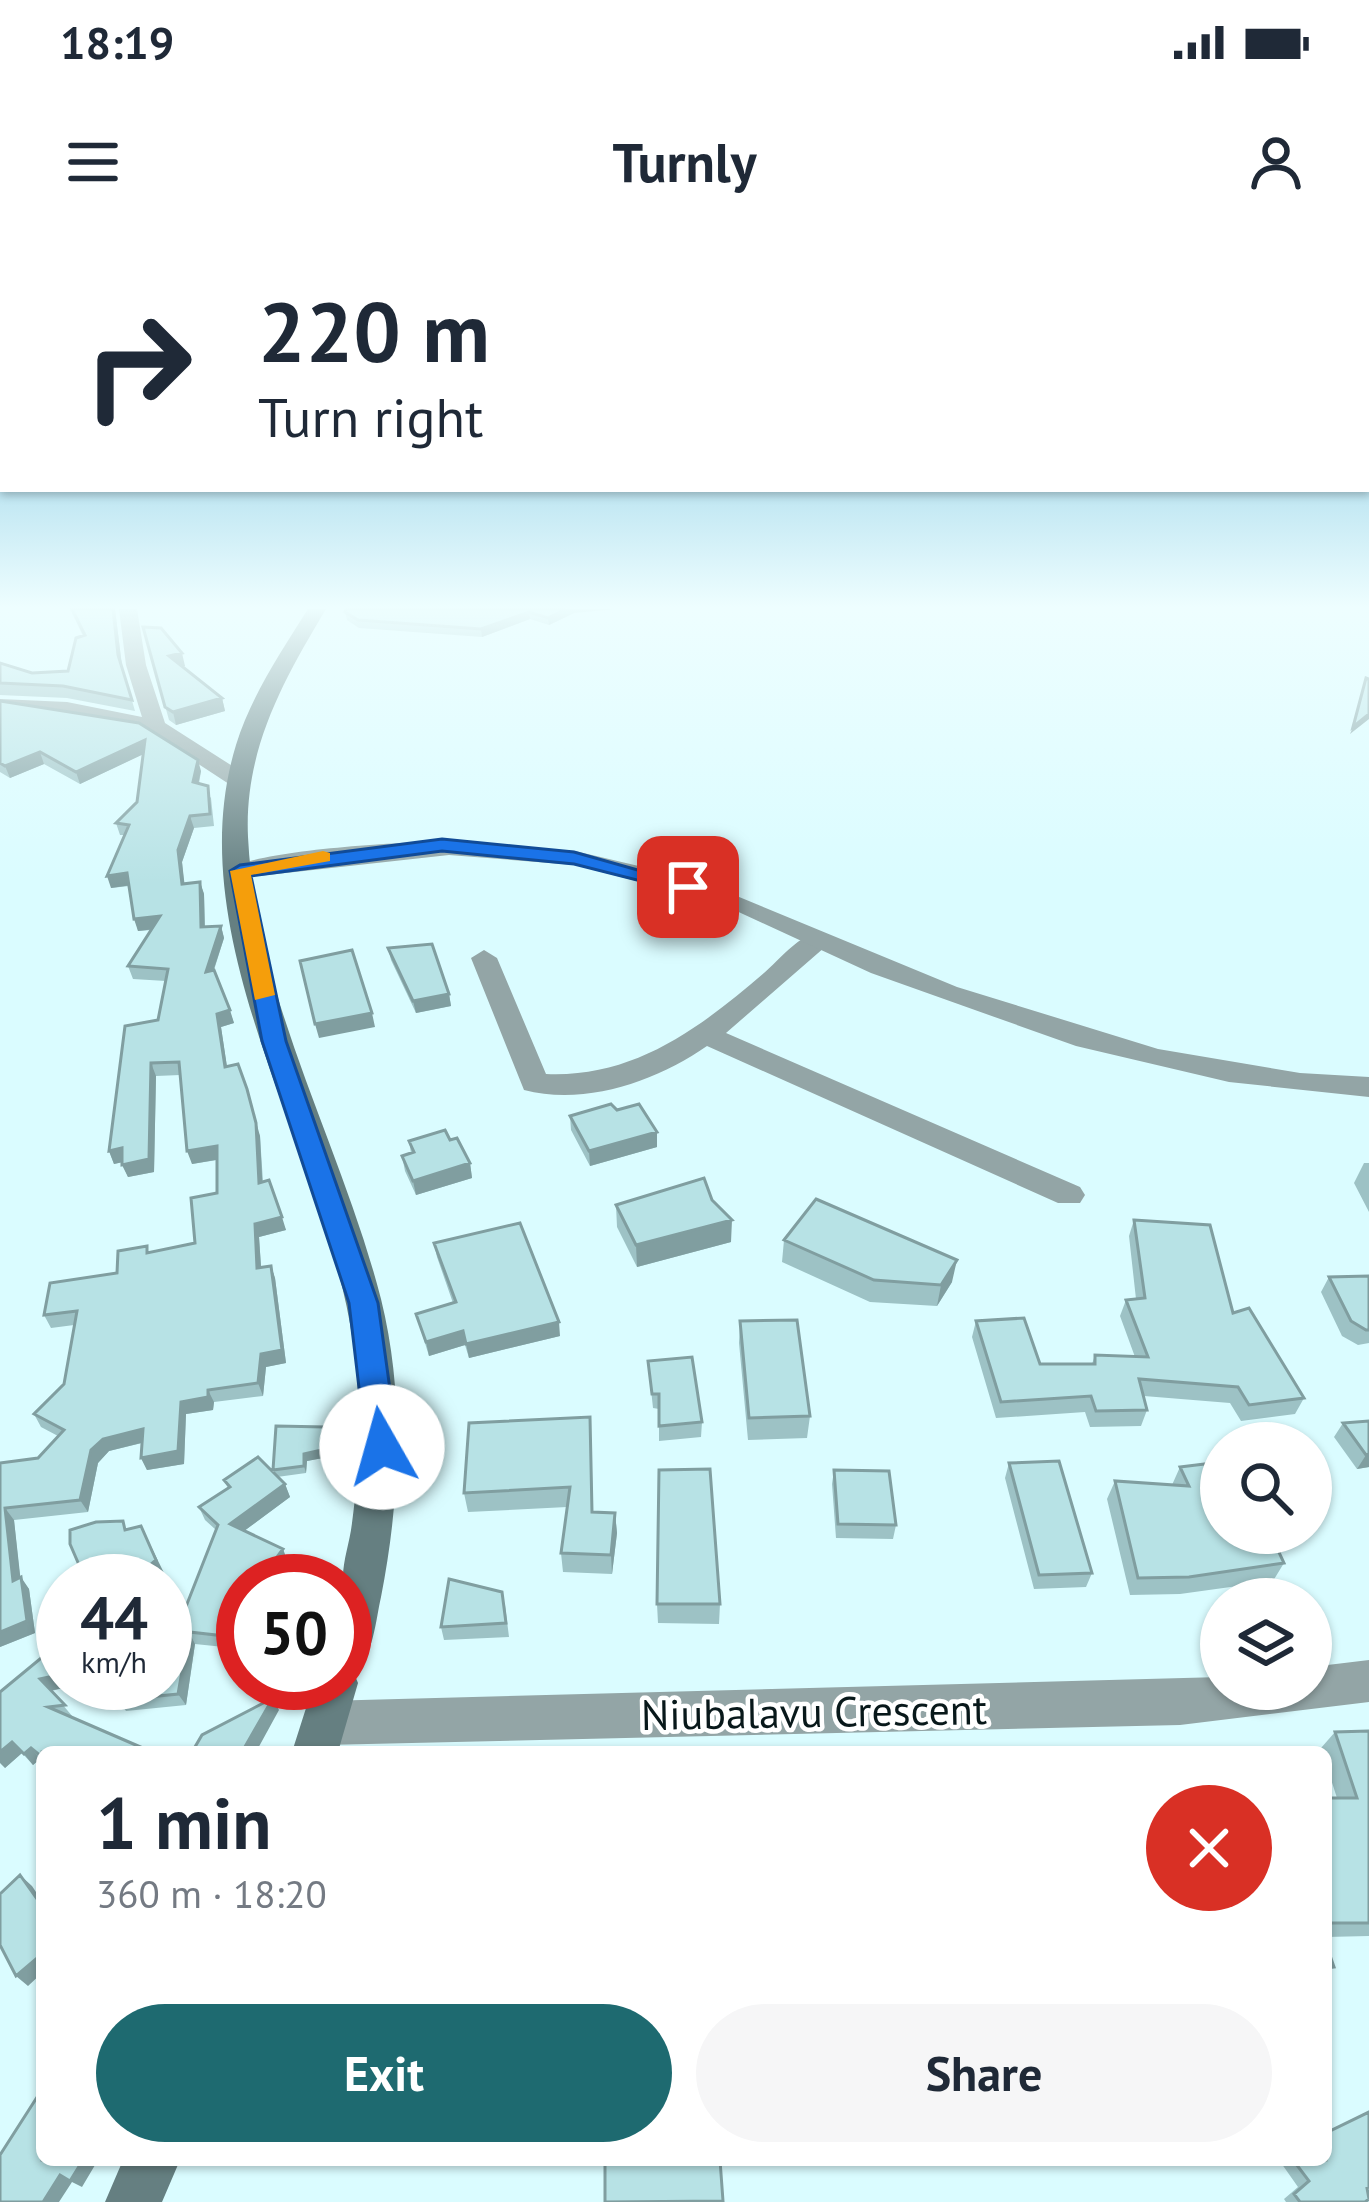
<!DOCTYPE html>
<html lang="en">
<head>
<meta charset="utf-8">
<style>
  body { margin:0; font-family:"PT Sans",sans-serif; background:#f6f6f7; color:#1f2937; height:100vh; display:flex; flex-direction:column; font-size:45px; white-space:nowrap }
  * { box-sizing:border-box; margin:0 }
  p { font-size:39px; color:#747a83 }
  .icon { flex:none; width:66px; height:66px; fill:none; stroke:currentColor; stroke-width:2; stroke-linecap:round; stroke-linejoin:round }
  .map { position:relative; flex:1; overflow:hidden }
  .side { position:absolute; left:36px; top:1506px; width:1296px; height:420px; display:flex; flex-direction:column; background:#fff; border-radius:18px; box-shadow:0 3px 9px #0004 }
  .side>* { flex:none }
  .top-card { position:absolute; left:0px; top:0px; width:1371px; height:252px; box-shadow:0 3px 9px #0004; background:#fff; color:#1f2937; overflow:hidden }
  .buttons { position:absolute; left:1200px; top:1182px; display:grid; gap:24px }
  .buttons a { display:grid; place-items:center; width:132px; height:132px; border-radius:50%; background:#fff; box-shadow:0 3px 9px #0004; font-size:60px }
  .speed { position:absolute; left:36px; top:1314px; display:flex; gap:24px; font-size:60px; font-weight:700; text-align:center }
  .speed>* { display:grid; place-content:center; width:156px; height:156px; border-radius:50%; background:#fff; box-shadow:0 3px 9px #0004; line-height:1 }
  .speed small { font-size:30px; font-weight:400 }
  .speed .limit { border:18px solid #d22; background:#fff; color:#111 }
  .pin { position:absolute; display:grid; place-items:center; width:102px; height:102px; color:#fff; margin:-51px; border-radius:24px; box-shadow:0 6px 18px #0006 }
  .me { position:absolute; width:132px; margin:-66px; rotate:353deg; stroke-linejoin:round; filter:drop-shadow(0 0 9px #0008) }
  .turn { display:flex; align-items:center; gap:42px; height:252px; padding:0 60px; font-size:54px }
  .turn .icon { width:156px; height:156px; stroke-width:2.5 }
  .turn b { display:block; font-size:84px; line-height:102px }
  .round { display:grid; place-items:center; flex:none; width:126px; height:126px; border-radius:63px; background:#f6f6f7 }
  .summary { display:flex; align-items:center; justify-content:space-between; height:204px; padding:0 60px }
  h1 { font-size:72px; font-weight:700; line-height:90px }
  .action { display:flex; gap:24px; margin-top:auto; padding:24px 60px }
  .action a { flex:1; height:138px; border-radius:72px; background:#1e6a70; color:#fff; font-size:48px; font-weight:700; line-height:138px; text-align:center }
  .action a+a { background:#f6f6f7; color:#1f2937 }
  .status { display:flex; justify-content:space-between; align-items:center; height:84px; padding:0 60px; background:#fff; direction:ltr }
  .status svg { height:33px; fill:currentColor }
  header { display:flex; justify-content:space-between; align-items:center; height:156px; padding:0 60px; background:#fff; font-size:54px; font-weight:700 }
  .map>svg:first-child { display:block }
</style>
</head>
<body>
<div class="status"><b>18:19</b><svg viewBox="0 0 49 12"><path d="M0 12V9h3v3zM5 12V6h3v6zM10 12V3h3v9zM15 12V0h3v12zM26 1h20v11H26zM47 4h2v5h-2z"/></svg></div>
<header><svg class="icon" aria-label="menu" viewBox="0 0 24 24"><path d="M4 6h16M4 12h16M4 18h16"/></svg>Turnly<svg class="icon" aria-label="person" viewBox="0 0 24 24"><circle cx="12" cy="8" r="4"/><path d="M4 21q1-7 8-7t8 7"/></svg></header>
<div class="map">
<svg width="1369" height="1962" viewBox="0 0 1369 1962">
  <rect width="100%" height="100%" fill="#dafcff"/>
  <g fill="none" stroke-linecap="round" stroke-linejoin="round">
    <path fill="#93a5a6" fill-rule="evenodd" d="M119,369H137L146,425L165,483L248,536V546H232L148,491L67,474L0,471V459L67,462L142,477L126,425Z
      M816,693L829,701L825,707L726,793L1080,947L1085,955L1080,963H1058L707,806C657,841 586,866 524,850L471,718L484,710L497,718L546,834C634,838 700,788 764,733C779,720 796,698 816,693Z
      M1369,1420V1462L1180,1485L324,1505L308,1499L302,1483L308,1467L324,1461L1221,1437V1449H1311V1427Z"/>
    <path fill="#93a5a6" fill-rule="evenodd" d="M449,601L575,611L698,640L957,747L1158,809L1300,833L1369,837V857L1229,842L1076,806L871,733L717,662L575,625L449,615L240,638L228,631C252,609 409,602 449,601Z"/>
    <path fill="#657f81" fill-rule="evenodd" d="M308,369H326C283,441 244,510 248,597C256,761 341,903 381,1059C405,1156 400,1260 381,1357C376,1378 373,1421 353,1431L358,1443L338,1512H292L314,1443H345C345,1409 343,1367 343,1337C343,1320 350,1301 352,1283C360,1224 362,1162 353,1102C326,911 176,701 236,505C251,456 281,412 308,369Z
      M123,1920H180L162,1962H105Z"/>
  </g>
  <path fill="#9dc2c5" d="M70,369H115L122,426L135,471L67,458L0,455V423L32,433L68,431L83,396Z
    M345,372L574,373L549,385L530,379L482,397L359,388L347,380Z
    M143,387L185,426L183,427L222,458L225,471L176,485L169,480Z
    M0,461L201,531L199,544L211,558L214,586L194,588L182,622L184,644L200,642L204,654L205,687L221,686L224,698L214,730L234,783L221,787L227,827L260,896L263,942L286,990L259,997L261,1027L271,1026L275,1038L286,1123L266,1127L263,1156L214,1162L213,1170L186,1174L184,1224L147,1230L141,1218L142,1203L109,1211L98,1223L88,1272L14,1280L20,1338L29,1349L35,1393L0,1407V1223L38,1218L58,1196L41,1187L34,1174L64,1144L74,1085L51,1088L44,1075L150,1012L195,1003L217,953V920L192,924L180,835L156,836L154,932L128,937L122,922L114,924L109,911L158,780L166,741L133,739L128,726L151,690L138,691L129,646L111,648L124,595H120L116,583L137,562L143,514L80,544L44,524L10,538L0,532Z
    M388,708L449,754L451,766L416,773L391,720Z
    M617,870L657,892V907L590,926L571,890L570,876Z
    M450,900L470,923L472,938L416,955L405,931L402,916L411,913L409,901Z
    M1364,923H1369V972L1354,943Z
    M712,960L731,1002L637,1027L617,987L616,965Z
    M1134,980L1233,1073L1304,1158L1295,1174L1241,1181L1230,1163L1144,1156L1147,1170L1141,1186L1090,1187L1085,1172L996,1178L972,1097L976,1081L1040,1124H1092L1095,1115L1135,1117L1120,1076L1126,1060L1136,1059L1129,996Z
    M784,1000L952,1042L937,1066L870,1062L782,1022Z
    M434,1003L560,1096L469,1118L465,1105L429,1116L416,1074L453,1063L437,1017Z
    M1369,1036V1103L1358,1105L1342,1096L1321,1052L1329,1037Z
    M740,1081L810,1176L807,1198L748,1200L739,1103Z
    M648,1121L702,1182L701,1197L659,1201V1169L653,1168Z
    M1369,1181V1227L1357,1229L1334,1197L1343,1183Z
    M325,1187L327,1194L328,1217L307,1221L306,1233L277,1237L285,1244L290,1257L244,1291L288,1322L243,1341V1409L195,1404L186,1465L126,1471L118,1460L165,1443L216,1290L205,1280L199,1267L228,1248L224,1240L276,1235L273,1230Z
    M591,1197L593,1272L615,1273L617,1293L612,1334L563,1332L561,1313L567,1267L468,1272L464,1253Z
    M1009,1223L1092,1333L1086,1347L1034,1349L1005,1238Z
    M1180,1227L1284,1323L1273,1341L1180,1354L1130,1355L1107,1259L1115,1241L1172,1245Z
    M834,1230L896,1285L893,1299L836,1298L832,1244Z
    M657,1364H720L719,1384L658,1383Z
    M505,1365L509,1397L444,1400L441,1387Z
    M63,1443H85L51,1451L73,1477L42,1512V1520L40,1519L33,1525L22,1513L5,1528L0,1452Z
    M1369,1491V1696L1326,1697V1558H1337L1326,1524V1512H1322L1321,1508L1335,1492Z
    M1279,1920H1326L1367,1948L1365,1962H1286L1284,1959L1298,1947Z"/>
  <path fill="#809ea0" d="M113,369H115L122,426L118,415Z
    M566,369H617L574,373L549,385L548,378Z
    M529,372L530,379L482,397L481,389Z
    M182,413L185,426L173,429L169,416Z
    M222,458L225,471L176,485L173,472Z
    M1369,474V479L1350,494L1353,487Z
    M145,500L148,512L80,544L76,532Z
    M40,512L44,524L10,538L5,526Z
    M198,520L201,531L196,554L193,542Z
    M190,576L194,588L182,622L186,657L182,644L178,610Z
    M127,633L132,645L111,648L107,636Z
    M200,642L204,654L205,700L201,687Z
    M160,676L164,688L138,691L134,679Z
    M221,686L224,698L209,744L206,732Z
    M449,754L451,766L416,773L413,761Z
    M230,770L234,783L221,787L229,840L225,827L217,774Z
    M372,773L375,787L319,798L315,784Z
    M151,823L156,836L154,932L128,937L122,925Z
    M247,849L260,896L263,956L259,943Z
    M657,892V907L590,926L589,911Z
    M217,906L221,919L192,924L187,911Z
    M122,908L128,921L114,924L109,911Z
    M470,923L472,938L416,955L413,941Z
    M282,977L286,990L259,997L262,1041L257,1028L255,984Z
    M732,980L731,1002L637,1027L636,1005Z
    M957,1020L952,1042L937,1066L941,1045Z
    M271,1026L275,1038L286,1123L266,1127L263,1156L258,1143Z
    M559,1082L560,1096L469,1118L466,1104Z
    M463,1091L465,1105L429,1116L426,1102Z
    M208,1150L214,1162L213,1170L186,1174L184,1224L147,1230L141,1218L181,1162Z
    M325,1187L327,1194L328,1217L307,1221L306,1233L304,1226V1214Z
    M143,1189L149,1201L109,1211L98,1223L88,1272L80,1260L91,1210L103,1199Z
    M1369,1214V1227L1357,1229L1366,1215Z
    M285,1244L290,1257L236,1297L230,1284Z
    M5,1268L14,1280L22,1352L13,1341Z
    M615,1273L617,1293L612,1334L611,1315Z
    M141,1286L164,1333L155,1341H121Z
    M283,1309L288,1322L274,1341L265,1333Z
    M21,1337L29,1349L35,1393L0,1407V1392Z
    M189,1392L195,1404L186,1465L178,1454Z
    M63,1434V1443H85L49,1451L40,1439Z
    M273,1458L279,1470L256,1512H242Z
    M12,1502L22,1513L5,1528L0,1523V1512Z
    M31,1508L40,1519L33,1525L24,1514Z
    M20,1635L32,1646L42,1661V1666Z
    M42,1714V1733L28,1746L16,1736Z
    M83,1920H98L82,1947L72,1942L59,1962H43L60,1935Z"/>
  <path fill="#b7e2e5" stroke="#809ea0" stroke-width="3" d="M72,369H113L118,415L132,460L63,446L0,443V423L32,433L68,431L76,398L85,395Z
    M346,369H566L548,378L529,372L481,389L358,380L345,372Z
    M143,387L161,388L182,413L169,416L222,458L173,472L165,467Z
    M1366,438L1369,439V474L1353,487Z
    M0,461L139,483L198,520L193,542L208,546L210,574L190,576L178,610L182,644L200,642L201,687L221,686L206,732L214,730L230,770L217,774L225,827L238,824L247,849L256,883L259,943L269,940L282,977L255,984L257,1028L271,1026L282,1110L261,1114L258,1143L208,1150V1157L181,1162L178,1211L141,1218L143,1189L103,1199L91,1210L80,1260L5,1268L13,1341L21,1337L27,1381L0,1392V1223L38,1218L64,1190L34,1174L64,1144L77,1071L44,1075L50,1043L117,1033L118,1011L147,1006V1013L195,1003L191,958L217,953V906L187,911L179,822L151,823L149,919L122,925V908L109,911L125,786L158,780L168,729L128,726L160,676L134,679L127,633L107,636L129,585L116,583L137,562L145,500L76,532L40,512L5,526L0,523Z
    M432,704L449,754L413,761L388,708Z
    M352,710L372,773L315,784L300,721Z
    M611,864L617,870L639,864L657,892L589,911L570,876Z
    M445,890L450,900L457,898L470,923L413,941L402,916L414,912L409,901Z
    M704,938L712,960L732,980L636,1005L616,965Z
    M816,959L957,1020L941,1045L874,1040L784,1000Z
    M1134,980L1210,985L1233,1073L1249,1068L1304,1158L1249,1165L1238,1147L1139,1139L1147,1170L1096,1171L1091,1156L1001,1162L976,1081L1024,1078L1040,1124H1095V1115L1148,1117L1126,1060L1145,1058Z
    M520,983L559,1082L466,1104L463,1091L426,1102L416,1074L456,1062L434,1003Z
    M1369,1036V1090H1366L1351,1081L1329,1037Z
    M797,1080L810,1176L749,1178L740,1081Z
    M692,1117L702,1182L659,1186V1154H652L648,1121Z
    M590,1177L592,1272L615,1273L611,1315L561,1313L570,1247L464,1253L469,1183Z
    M1369,1181V1214L1366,1215L1343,1183Z
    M276,1186L325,1187L326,1209L304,1214V1226L273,1230Z
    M258,1217L285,1244L230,1284L283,1309L265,1333H295L293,1341H243V1398L189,1392L178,1454L118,1460L122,1443H165V1420L218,1285L199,1267L230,1247L224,1240Z
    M1059,1221L1092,1333L1039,1335L1009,1223Z
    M1221,1222V1293H1270L1284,1323L1189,1337L1138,1338L1115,1241L1189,1246L1180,1227Z
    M710,1229L720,1364H657L659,1230Z
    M834,1230L889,1231L896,1285L838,1284Z
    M123,1281L125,1290L141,1286L156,1320L141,1333L121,1341H86L70,1304V1290L96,1282Z
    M449,1339L502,1352L506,1383L441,1387Z
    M63,1400V1434L40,1439L65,1465L48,1467L152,1512H42V1517L31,1508L24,1514L12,1502L0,1512V1452Z
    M273,1458L242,1512H192L202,1495Z
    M1369,1491V1683H1326V1558H1357L1335,1492Z
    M20,1635L42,1666V1714L16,1736L0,1705V1654Z
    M1326,1704L1334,1727L1326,1728Z
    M41,1851L42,1920H83L70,1941L60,1935L43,1962H0V1915Z
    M1369,1872V1947L1367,1948L1369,1959L1365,1962H1300L1294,1954L1309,1941L1293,1920H1326V1893Z
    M605,1920H720L723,1961L605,1962Z"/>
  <linearGradient id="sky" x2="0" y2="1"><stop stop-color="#59b2d6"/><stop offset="0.57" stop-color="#eefeff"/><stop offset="1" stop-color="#eefeff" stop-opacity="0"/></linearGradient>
  <rect width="1369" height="644" fill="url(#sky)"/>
  <path fill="#1a73e8" stroke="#114b97" stroke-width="3" d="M442,599L574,612L698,647L688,653L574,624L442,611L251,636L286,801L378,1063L398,1207L393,1216H371L366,1207L349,1063L262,801L230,631L240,625Z"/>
  <path fill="#f59e0b" d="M323,611L330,613V621L251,635L275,755L255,760L230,631Z"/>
  <g text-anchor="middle" stroke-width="9" stroke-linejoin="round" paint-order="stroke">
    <g font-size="42" fill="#08181a" stroke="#fff">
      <text transform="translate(814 1472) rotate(-1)" y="15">Niubalavu Crescent</text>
    </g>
  </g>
</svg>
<div class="buttons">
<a><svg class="icon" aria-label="search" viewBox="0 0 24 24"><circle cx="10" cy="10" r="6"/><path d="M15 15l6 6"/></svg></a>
<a><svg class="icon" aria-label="layers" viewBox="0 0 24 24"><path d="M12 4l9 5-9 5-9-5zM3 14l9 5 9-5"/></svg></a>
</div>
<div class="speed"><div>44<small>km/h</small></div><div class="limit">50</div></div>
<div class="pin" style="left:688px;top:647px;background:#d93025"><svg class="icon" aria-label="arrive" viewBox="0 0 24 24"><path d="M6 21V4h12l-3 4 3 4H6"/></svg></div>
<svg class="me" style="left:382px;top:1207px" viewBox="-20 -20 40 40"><circle r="19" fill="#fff"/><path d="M0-13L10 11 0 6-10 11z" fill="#1a73e8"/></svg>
<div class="top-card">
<div class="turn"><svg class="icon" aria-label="right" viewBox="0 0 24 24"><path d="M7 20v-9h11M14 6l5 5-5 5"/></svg><div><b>220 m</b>Turn right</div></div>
</div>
<section class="side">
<div class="summary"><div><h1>1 min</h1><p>360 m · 18:20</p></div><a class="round" style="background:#d93025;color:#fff"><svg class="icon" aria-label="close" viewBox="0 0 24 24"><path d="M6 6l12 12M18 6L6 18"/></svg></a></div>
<div class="action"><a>Exit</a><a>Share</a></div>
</section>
</div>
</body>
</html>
